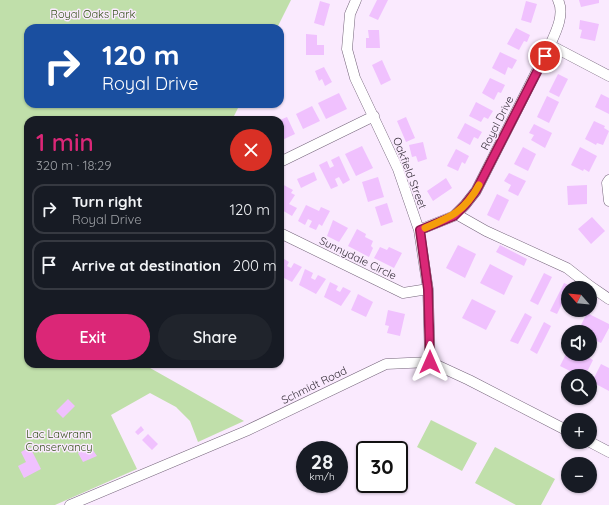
<!DOCTYPE html>
<html lang="en">
<head>
<meta charset="utf-8">
<style>
  body { margin:0; font-family:Quicksand,sans-serif; background:#20242c; color:#f1f3f6; height:100vh; display:flex; flex-direction:column; font-size:15px; white-space:nowrap }
  * { box-sizing:border-box; margin:0 }
  p { font-size:13px; color:#9ea1a6 }
  .icon { flex:none; width:22px; height:22px; fill:none; stroke:currentColor; stroke-width:2; stroke-linecap:round; stroke-linejoin:round }
  .map { position:relative; flex:1; overflow:hidden }
  .details { position:absolute; left:24px; top:116px; width:260px; height:252px; display:flex; flex-direction:column; background:#171b24; border-radius:12px; box-shadow:0 1px 3px #0004 }
  .details>* { flex:none }
  .top-card { position:absolute; left:24px; top:24px; width:260px; height:84px; border-radius:12px; box-shadow:0 1px 3px #0004; background:#1a4fa0; color:#fff; overflow:hidden }
  .needle { width:26px; rotate:297deg }
  .tools { position:absolute; left:561px; top:281px; display:grid; gap:8px }
  .tools a { display:grid; place-items:center; width:36px; height:36px; border-radius:50%; background:#171b24; box-shadow:0 1px 3px #0004; font-size:20px }
  .speed { position:absolute; left:296px; top:441px; display:flex; gap:8px; font-size:20px; font-weight:700; text-align:center }
  .speed>* { display:grid; place-content:center; width:52px; height:52px; border-radius:50%; background:#171b24; box-shadow:0 1px 3px #0004; line-height:1 }
  .speed small { font-size:10px; font-weight:400 }
  .speed .limit { border:2px solid #111; border-radius:6px; background:#fff; color:#111 }
  .pin { position:absolute; display:grid; place-items:center; width:34px; height:34px; color:#fff; margin:-17px; border:2px solid #fff; border-radius:50%; box-shadow:0 1px 4px #0007 }
  .me { position:absolute; width:44px; margin:-22px; rotate:0deg; stroke-linejoin:round; filter:drop-shadow(0 0 3px #0008) }
  .turn { display:flex; align-items:center; gap:14px; height:84px; padding:0 12px; font-size:18px }
  .turn .icon { width:52px; height:52px; stroke-width:2.5 }
  .turn b { display:block; font-size:28px; line-height:34px }
  .round { display:grid; place-items:center; flex:none; width:42px; height:42px; border-radius:21px; background:#20242c }
  .summary { display:flex; align-items:center; justify-content:space-between; height:68px; padding:0 12px }
  h1 { font-size:24px; font-weight:600; line-height:30px; color:#db2777 }
  .cta { display:flex; gap:8px; margin-top:auto; padding:8px 12px }
  .cta a { flex:1; height:46px; border-radius:24px; background:#db2777; color:#fff; font-size:16px; font-weight:600; line-height:46px; text-align:center }
  .cta a+a { background:#20242c; color:#f1f3f6 }
  ul { padding:0; list-style:none }
  li { display:flex; align-items:center; gap:12px; height:50px; margin:0 8px 6px; padding:0 4px; border:2px solid #363941; border-radius:12px }
  li div { flex:1 }
  li b { display:block; font-size:15px }
  li em { font-style:normal }
  .map>svg:first-child { display:block }
</style>
</head>
<body>
<div class="map">
<svg width="609" height="505" viewBox="0 0 609 505">
  <rect width="100%" height="100%" fill="#faeafe"/>
  <path fill="#c0dfaa" d="M0,0H291L277,28H28V104H240L232,120H28V364H143L244,421L198,442L190,421L176,407L150,393L111,415L137,469L55,505H0Z
    M431,420L477,443L462,471L417,447Z
    M495,447L555,479L541,505H516L475,483Z"/>
  <path fill="#f0c1fe" d="M377,0H388L378,20L369,16Z
    M579,0H599V3L581,7Z
    M320,1L330,4L324,26L314,23Z
    M526,1L537,4L531,23L521,20Z
    M580,20L599,24L595,41L580,38L582,30L579,29Z
    M516,28L530,35L527,42L524,41L519,50L507,44Z
    M368,30H379L380,48H366V38H369Z
    M306,34L317,35V45H324V55H306Z
    M500,52L517,60L512,69L508,67L505,75L492,68Z
    M382,60L391,80L381,85L372,65Z
    M324,67L332,82L325,86L322,79L319,81L315,71Z
    M558,74L568,79L559,97L549,92Z
    M490,78L505,85L501,93L498,92L494,100L482,93Z
    M339,93L347,109L326,119L318,103Z
    M601,94L609,98V114L595,107Z
    M547,96L559,102L549,123L537,117Z
    M476,102L493,111L488,119L484,117L481,122L469,116Z
    M312,106L320,121L303,129L296,114Z
    M287,117L295,134L280,141V120Z
    M406,117L415,138L406,142L397,121Z
    M594,121L605,126L604,128L609,131L603,145L597,143L596,145L585,139Z
    M465,123L482,132L478,139L474,137L470,145L457,138Z
    M534,124L552,133L545,148L531,140L534,135L529,133Z
    M423,142L427,159L418,162L416,156L412,157L409,145Z
    M362,146L373,168L356,176L345,154Z
    M523,147L536,154L528,171L514,164Z
    M580,147L597,156L589,172L584,169L583,171L571,165Z
    M456,149L469,156L465,164L462,162L458,171L447,166Z
    M339,156L350,180L343,184L339,177L335,179L338,186L331,189L319,165L327,161L330,168L334,166L331,160Z
    M314,172L317,180L301,188L297,179Z
    M509,173L526,181L518,196L508,191L511,185L504,181Z
    M378,177L384,197L368,202L362,182Z
    M446,178L452,188L433,201L427,191Z
    M280,183L293,190L291,193L295,195L289,204L297,208L292,216L280,209Z
    M587,185V204L568,205L567,186Z
    M497,194L509,200L499,221L487,215Z
    M387,203L393,222L381,226L375,207Z
    M306,205L319,211L321,207L330,211L322,226L319,224L316,230L309,227L312,221L308,219L305,225L298,221Z
    M592,217L605,231L591,244L578,229Z
    M333,220L348,228L339,242L327,236Z
    M357,229L366,234L365,237L373,241L371,246L373,248L369,257L348,246Z
    M458,245L476,254L465,278L446,268Z
    M500,245L527,259L524,266L496,252Z
    M380,247L387,250L389,247L402,253L394,268L374,258Z
    M281,257L289,262L287,266L291,268L294,263L302,267L292,282L280,276Z
    M490,264L513,276L504,295L480,283Z
    M305,269L313,273L311,278L315,280L318,275L326,279L316,294L299,285Z
    M544,273L552,277L538,305L530,301Z
    M330,282L338,286L336,290L340,292L343,287L351,291L341,306L324,297Z
    M564,283L571,286L568,288V292L557,314L550,311Z
    M358,294L373,302L366,317L351,310Z
    M472,299L496,311L486,330L462,318Z
    M388,310L405,314L400,336L387,333L389,326L385,325Z
    M525,313L532,317L518,344L510,341Z
    M587,313L609,324V328L601,343L590,338V332L578,331Z
    M544,322L551,326L537,354L530,350Z
    M568,350V354H582L593,360L585,376H580L560,366Z
    M601,364L609,368V391L592,382Z
    M68,399L75,406L63,418L56,411Z
    M141,426L144,430L138,435L135,432Z
    M148,434L158,444L152,450L142,440Z
    M90,446L97,456L83,462L78,453Z
    M30,447L41,469L24,478L18,466L26,462L21,452Z"/>
  <g fill="none" stroke-linecap="round" stroke-linejoin="round">
    <g stroke="#74647a" stroke-width="11">
      <path id="minor" d="M356,0L350,14L347,49L355,78L398,169L419,230L428,289L430,362
        M550,45L609,76
        M280,162L374,116
        M609,180L607,183L609,201
        M456,214L486,231L567,268L590,286L609,299
        M419,230L454,216L465,205L476,191L550,45C556,32 565,14 558,0
        M280,233L403,293L428,289
        M590,442L609,452
        M70,505L246,431L386,364L430,362L469,380L568,431"/>
    </g>
    <use href="#minor" stroke="#fff" stroke-width="10"/>
  </g>
  <g fill="none" stroke-linecap="round" stroke-linejoin="round">
    <g stroke="#8e194d" stroke-width="10">
      <path id="route" d="M430,362L428,289L420,230L454,216L465,205L476,191L545,56"/>
    </g>
    <use href="#route" stroke="#db2777" stroke-width="7"/>
    <path stroke="#f59e0b" stroke-width="7" d="M425,228C451,217 465,211 479,185"/>
  </g>
  <g text-anchor="middle" stroke-width="3" stroke-linejoin="round" paint-order="stroke">
    <g font-size="11" fill="#35521a" stroke="#faeafe">
      <text x="93" y="18">Royal Oaks Park</text>
      <text x="59" y="438">Lac Lawrann<tspan x="59" dy="13">Conservancy</tspan></text>
    </g>
    <g font-size="11" fill="#352e38" stroke="#faeafe">
      <text transform="translate(497 123) rotate(-63)" y="4">Royal Drive</text>
      <text transform="translate(410 173) rotate(69)" y="4">Oakfield Street</text>
      <text transform="translate(358 258) rotate(26)" y="4">Sunnydale Circle</text>
      <text transform="translate(314 385) rotate(-26)" y="4">Schmidt Road</text>
    </g>
  </g>
</svg>
<div class="tools">
<a><svg class="needle" viewBox="-14 -14 28 28"><path d="M0-13l5 13h-10z" fill="#e53935"/><path d="M0 13l5-13h-10z" fill="#9ea1a6"/></svg></a>
<a><svg class="icon" aria-label="sound" viewBox="0 0 24 24"><path d="M4 9h4l5-4v14l-5-4H4zM17 9q2 3 0 6"/></svg></a>
<a><svg class="icon" aria-label="search" viewBox="0 0 24 24"><circle cx="10" cy="10" r="6"/><path d="M15 15l6 6"/></svg></a>
<a>+</a>
<a>−</a>
</div>
<div class="speed"><div>28<small>km/h</small></div><div class="limit">30</div></div>
<div class="pin" style="left:545px;top:56px;background:#d93025"><svg class="icon" aria-label="arrive" viewBox="0 0 24 24"><path d="M6 21V4h12l-3 4 3 4H6"/></svg></div>
<svg class="me" style="left:430px;top:362px" viewBox="-20 -20 40 40"><path d="M0-17L14 15 0 8-14 15z" fill="#db2777" stroke="#fff" stroke-width="4"/></svg>
<div class="top-card">
<div class="turn"><svg class="icon" aria-label="right" viewBox="0 0 24 24"><path d="M7 20v-9h11M14 6l5 5-5 5"/></svg><div><b>120 m</b>Royal Drive</div></div>
</div>
<section class="details">
<div class="summary"><div><h1>1 min</h1><p>320 m · 18:29</p></div><a class="round" style="background:#d93025;color:#fff"><svg class="icon" aria-label="close" viewBox="0 0 24 24"><path d="M6 6l12 12M18 6L6 18"/></svg></a></div>
<ul>
<li><svg class="icon" aria-label="right" viewBox="0 0 24 24"><path d="M7 20v-9h11M14 6l5 5-5 5"/></svg><div><b>Turn right</b><p>Royal Drive</p></div><em>120 m</em></li>
<li><svg class="icon" aria-label="arrive" viewBox="0 0 24 24"><path d="M6 21V4h12l-3 4 3 4H6"/></svg><div><b>Arrive at destination</b></div><em>200 m</em></li>
</ul>
<div class="cta"><a>Exit</a><a>Share</a></div>
</section>
</div>
</body>
</html>
